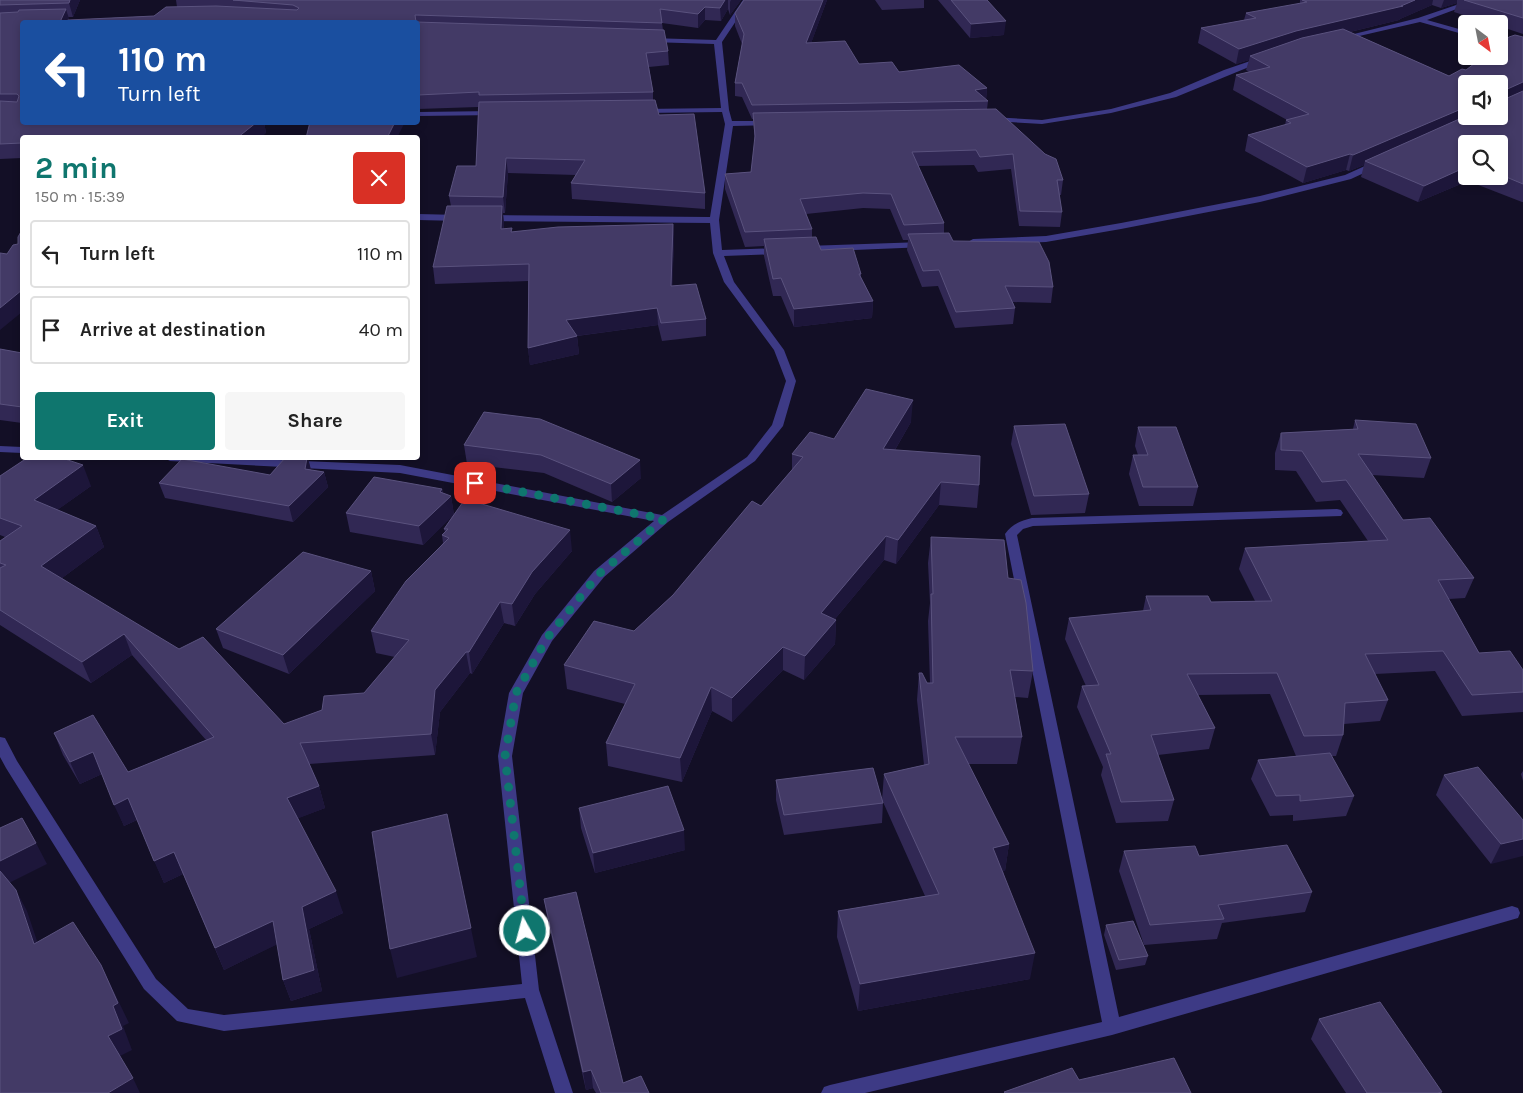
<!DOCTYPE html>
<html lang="en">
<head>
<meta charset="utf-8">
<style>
  body { margin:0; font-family:Karla,sans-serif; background:#f6f6f6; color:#222; height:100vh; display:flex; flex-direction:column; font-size:19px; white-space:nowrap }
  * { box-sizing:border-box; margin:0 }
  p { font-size:16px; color:#767676 }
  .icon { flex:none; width:28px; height:28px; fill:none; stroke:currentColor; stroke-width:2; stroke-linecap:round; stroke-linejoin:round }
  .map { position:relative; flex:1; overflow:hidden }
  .details { position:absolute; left:20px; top:135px; width:400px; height:325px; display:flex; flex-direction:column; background:#fff; border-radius:5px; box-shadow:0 2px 8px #0003 }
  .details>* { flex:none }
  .top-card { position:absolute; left:20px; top:20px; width:400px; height:105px; border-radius:5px; box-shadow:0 2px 8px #0003; background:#1a4fa0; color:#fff; overflow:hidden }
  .needle { width:32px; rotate:148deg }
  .buttons { position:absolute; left:1458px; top:15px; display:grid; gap:10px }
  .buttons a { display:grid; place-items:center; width:50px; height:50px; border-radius:5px; background:#fff; box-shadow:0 2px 8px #0003; font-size:25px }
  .pin { position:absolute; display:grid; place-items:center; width:42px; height:42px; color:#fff; margin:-21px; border-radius:10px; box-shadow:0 2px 8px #0006 }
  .me { position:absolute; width:55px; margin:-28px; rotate:353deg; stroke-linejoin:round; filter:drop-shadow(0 0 4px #0008) }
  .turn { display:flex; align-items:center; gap:18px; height:105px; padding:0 15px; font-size:22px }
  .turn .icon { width:65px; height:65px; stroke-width:2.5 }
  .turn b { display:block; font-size:35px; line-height:42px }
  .round { display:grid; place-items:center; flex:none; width:52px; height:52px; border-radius:5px; background:#f6f6f6 }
  .head { display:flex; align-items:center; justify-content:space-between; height:85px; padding:0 15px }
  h1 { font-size:30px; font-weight:700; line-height:38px; color:#0f766e }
  .button { display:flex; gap:10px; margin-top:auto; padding:10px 15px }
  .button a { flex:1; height:58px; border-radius:5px; background:#0f766e; color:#fff; font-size:20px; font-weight:700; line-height:58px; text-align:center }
  .button a+a { background:#f6f6f6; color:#222 }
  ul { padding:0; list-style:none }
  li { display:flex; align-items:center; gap:15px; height:68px; margin:0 10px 8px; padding:0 5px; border:2px solid #e0e0e0; border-radius:5px }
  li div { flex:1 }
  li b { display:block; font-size:19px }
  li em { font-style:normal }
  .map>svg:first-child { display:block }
</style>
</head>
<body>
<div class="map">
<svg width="1523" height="1093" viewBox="0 0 1523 1093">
  <rect width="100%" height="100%" fill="#130f26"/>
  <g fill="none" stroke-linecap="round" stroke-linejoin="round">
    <path fill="#3d3a85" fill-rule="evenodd" d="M743,0H750L722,42L729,110L732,121H769L773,123L769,125L733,126L719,220L722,250L781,248L786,251L781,254L724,256L734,282L784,350L796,381L783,426L755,461L668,522L604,577L552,641L523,693L512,756L539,990L573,1093H555L525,998L224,1031L177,1021L144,989L6,768L0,757V737L5,738L17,761L156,979L188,1009L224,1015L522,984L498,756L509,693L542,635L594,571L654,521L400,473L170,461L164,458H233L400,465L662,515L747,457L772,425L786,381L774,350L724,282L713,253L710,223L487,221L482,218L487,215L710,217L725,124L722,112L642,113L638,111L642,109L721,108L714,44L650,42L646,40L650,38L716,40Z
      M1471,0H1481L1427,20L1466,31V35L1420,22L1342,40L1338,38L1418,18Z
      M1259,58L1266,60L1176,97L1111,113L1042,124L992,121L988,119L992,117L1042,120L1111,109L1170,93L1224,70Z
      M495,111L499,113L498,115L418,116V112Z
      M1376,161L1380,164L1379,166L1351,179L1260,202L1121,229L1046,242L973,245L968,242L973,239L1046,236L1121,223L1260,196L1345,175Z
      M418,214L460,215L465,218L460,221L418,220Z
      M923,242L928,245L926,247L806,252L801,249L806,246Z
      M0,446L22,447V453L0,452Z
      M1337,509L1341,510L1343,513L1341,516L1033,526L1023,529L1017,535L1119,1017L1512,906L1518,908L1520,913L1518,918L1112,1035L865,1093H821L824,1087L830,1085L1102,1022L1005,534C1012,524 1020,521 1032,518Z"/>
  </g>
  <path fill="#312854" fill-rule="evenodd" d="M0,0H80L73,17H68L69,20L154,16L177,7L176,0H741L730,15L728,9L721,21L705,20L698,28L662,23L663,30L668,51L669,65L649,67L653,92V100L659,115L705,193V209L572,199L571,183L576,175L508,173L505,213H503L504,223V229L512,232L673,224L674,241L672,286L706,319V336L662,341L658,325L577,336L579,354L530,365L528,348V281L435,284L433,267L451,206L449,196L476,166L478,107L418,109V22H22V122H264L266,133L22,138V158L0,159Z
    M744,0H827L811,43L859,64L987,88L986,100L988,101L987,109L1063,180L1061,195H1059L1062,212L1060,227L1019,226L1011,169L978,172L974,165L918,166L944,223V233L953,241L1053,287L1051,303L1013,302L1015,308L1013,324L955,328L938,286L922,287L907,250L908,240H903L890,209L863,208L806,214L812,229V237L821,250L861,274V277L873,301L872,318L794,327L781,296H773L764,256V246L745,247L725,189V174L751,172L755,142L753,119H752L742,97L735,96V83L742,44L735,26V13Z
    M875,0H924V8L882,10Z
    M938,0H987L1004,35L970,38Z
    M1300,0H1523V34L1499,26V24H1491L1454,12L1457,3L1441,8L1432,5L1400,19L1399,20L1350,32L1449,76L1466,70L1523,37V202H1522L1468,181L1418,202L1361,177L1364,165L1349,171L1346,170L1303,183L1245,151L1248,135L1285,125L1286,120H1287L1233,90L1236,75L1249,72L1246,70L1249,60L1236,64L1198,43L1201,28L1244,20L1246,13L1300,4ZM1499,84V116H1466ZM1466,144H1499V176H1466Z
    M0,349L22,353V423L0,420Z
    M484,412L641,478L612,502L544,473L467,464L464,445Z
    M1355,420L1431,458L1424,478L1372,475L1403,520L1474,578L1465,598L1449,599L1479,653L1523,670V712L1462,716L1435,671L1375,674L1388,700L1380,721L1344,724L1343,735L1336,756H1331L1354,796L1346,816L1293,821V815L1270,816L1251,779L1258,760L1296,756L1270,694L1198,695L1215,728L1209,749L1158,755L1174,800L1168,821L1116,823L1101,775L1103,767L1077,707L1082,686H1086L1065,639L1069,618L1143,611L1146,596L1211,602L1255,601L1239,569L1245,548L1368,541L1340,500L1316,502L1296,471L1275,470V453L1281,433L1353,429Z
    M911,422L895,450L979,485L977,508L939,505L896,564L884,560L835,619L836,620L835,644L804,680L783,670L732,722L712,711L682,782L608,766L606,743L625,704L567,689L564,665L634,631L673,595L761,506L792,470V454L834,439Z
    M1014,426L1089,494L1085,513L1031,515L1011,444Z
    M1138,427L1198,487L1193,506H1139L1129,474L1133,455H1138L1135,446Z
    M285,458H313V459H308L311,470L324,472L328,487L293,522L165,498L159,483L270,475Z
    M0,476L91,486L57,510L96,526L104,547L62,578L284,724L322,710L364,693L395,657L376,653L371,631L443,543L442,535L445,532L444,529L453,515L423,545L350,532L346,513L442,489L443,493L451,496L454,515L572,551L535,594L515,626L504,623L472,674L470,673L440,712L435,755L309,764L319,786L325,808L298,818L343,913L309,929L322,991L291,1001L283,980L277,944L224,970L183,874L164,883L137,820L124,826L102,774L80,784L63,755L54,733L128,772L206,740L132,655L91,683L0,625V541L5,537L0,535Z
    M931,537L1008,578L1033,671L1028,698L1015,697L1022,737L1017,764H968L1009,844L1005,871H1003L1030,979L858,1011L837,937L838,911L925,896L883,802L882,823L784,835L776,800V780L882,800L884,774L924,765L917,700L919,673L927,683H930L928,621L930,603L928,563Z
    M371,571L375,591L289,674L223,648L216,629Z
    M1523,771V781L1521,774Z
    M1444,775L1523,820L1491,864L1436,795Z
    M579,808L685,850L595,873L581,828Z
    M1124,851L1199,856L1312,892L1305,912L1222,923L1217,939L1144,945L1119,871Z
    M544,899L623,1083L649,1093H596L593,1088L586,1090L547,917Z
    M1106,925L1148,956L1145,965L1116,970L1104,935Z
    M1319,1019L1442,1092L1441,1093H1346L1311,1039Z"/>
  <path fill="#1d163a" d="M70,0H80L73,17L69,3Z
    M725,0H728V9L721,21L720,8Z
    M731,0H741L730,15V2Z
    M823,0H827L806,57V43Z
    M1415,0H1433L1432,5L1400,19L1399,20L1250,56L1249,60L1236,64L1239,49L1296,31L1401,6Z
    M1444,0H1457V3L1441,8Z
    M705,7V20L698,28V14Z
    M66,9L70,22H60Z
    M1006,21L1004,35L970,38L971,24Z
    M1523,82V93L1499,106L1503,91Z
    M987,88L986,101L975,90Z
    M1466,107V116L1365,161L1364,165L1349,171L1353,155Z
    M257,122H264L266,133L261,138H237Z
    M395,122H405L397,138H387Z
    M1350,154L1346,170L1303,183L1307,167Z
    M506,158L508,173L505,213L503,197Z
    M1466,167V176H1469L1468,181L1418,202L1424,186Z
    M502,206L504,223L503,245L501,229Z
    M673,224L674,241L672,303L671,286Z
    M22,290V312L0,330V308Z
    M873,301L872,318L794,327V309Z
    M657,308L658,325L568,337L566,320Z
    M577,336L579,354L530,365L528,348Z
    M913,400L911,422L882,472L883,449Z
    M307,458H308L311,470L305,469Z
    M640,460L641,478L612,502L611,484Z
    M83,465L91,486L42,521L34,500Z
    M324,472L328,487L293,522L289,506Z
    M941,482L939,505L896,564L898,540Z
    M442,489L444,502L451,496L454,515L423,545L419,526Z
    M96,526L104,547L50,587L41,566Z
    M570,530L572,551L535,594L515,626L512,604L532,572Z
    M886,536L884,560L820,637L821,613Z
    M371,571L375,591L289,674L283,655Z
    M500,602L504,623L472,674L469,652Z
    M836,620L835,644L804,680L805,656Z
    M124,634L132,655L91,683L82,662Z
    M783,647V670L732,722V698Z
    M466,652L470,673L440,712L435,755L431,734L435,690Z
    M711,687L712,711L682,782L680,758Z
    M93,752L102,774L80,784L70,762Z
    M319,786L325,808L294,820L287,798Z
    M128,798L137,820L124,826L114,805Z
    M447,814L477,957L397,978L390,949Z
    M684,830L685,850L595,873L593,853Z
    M1523,839V856L1491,864L1501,844Z
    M36,843L47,864L5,885L0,875V861Z
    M1009,844L1005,871L989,874L993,848Z
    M174,852L183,874L164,883L154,861Z
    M16,890L27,911L45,965L34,944Z
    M336,891L343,913L309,929L322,991L291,1001L283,980L302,907Z
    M273,921L280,943L224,970L215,948Z
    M1035,953L1030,979L858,1011L860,984Z
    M101,965L129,1023L123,1026L132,1050L118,1057L108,1036L113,1006Z
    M591,1070L593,1088L586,1090L583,1072Z
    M133,1078L140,1093H108Z"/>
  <path fill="#433a66" stroke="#5a527e" d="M0,0H70L69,3L0,5Z
    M233,0H725L720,8L705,7L698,14L660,9L662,23L415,15L416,22L664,30L668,51L646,53L653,92L479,95V92L418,95V22H65L68,20L154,16L166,7L216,6L297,10L299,8L293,5Z
    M744,0H823L806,43L845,41L859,64L892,62L899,72L959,65L987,88L975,90L988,101L752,105L742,83H735L744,34L735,13Z
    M951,0H987L1006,21L971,24Z
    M1302,0H1415L1401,6H1403L1296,31L1239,49L1201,28L1256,18L1246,13L1307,2Z
    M1464,0H1523V18Z
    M66,9L60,22H22V122H257L237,138H22V143L0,144V101L17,102L19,96L17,94H0V13L18,12L19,10Z
    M1343,29L1449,76L1462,69L1466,70L1484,56H1499V45L1509,37L1515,35L1523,37V82L1503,91L1502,98L1505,99L1523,91V184L1499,174V144H1466V167L1424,186L1365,161L1466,116H1499V84H1466V107L1353,155L1350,154L1307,167L1248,135L1291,123L1286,120L1309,114L1236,75L1270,67L1250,56L1302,38Z
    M655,100L659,115L694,114L705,193L571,183L585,160L506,158L503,197L449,196L457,166H476L479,102Z
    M996,109L1045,154L1056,159L1063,180H1057L1062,212L1020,211L1013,154L980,157L976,150L912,152L944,223L904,225L891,194L863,193L800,199L812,229L745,232L725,174L751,172L755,136L753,113Z
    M310,122H395L387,138H306Z
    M447,206H502L501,229L512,228L511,232L558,227L673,224L671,286L696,284L706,319L661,323L657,308L566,320L577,336L528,348L529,264L433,267Z
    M22,230V290L0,308V253L7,254L13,245L18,244V237Z
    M949,233L953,241L1039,242L1049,262L1053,287L1005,286L1015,308L956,312L939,270L923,271L908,234Z
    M816,237L821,250L853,248L861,274H859L873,301L794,309L781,278L773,279L764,239Z
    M0,349L22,353V407L0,404Z
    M866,389L913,400L883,449L980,456L979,485L941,482L898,540L886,536L821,613L836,620L805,656L783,647L732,698L711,687L680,758L606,743L635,684L564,665L594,621L634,631L673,595L752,501L761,506L803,457L792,454L810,432L834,439Z
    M484,412L540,419L640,460L611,484L541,455L464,445Z
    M1355,420L1416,424L1431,458L1358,454L1403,520L1430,518L1474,578L1438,580L1479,653L1510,651L1523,670V692L1472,695L1443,651L1365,654L1388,700L1345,703L1343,735L1304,736L1277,673L1187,674L1215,728L1151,735L1174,800L1121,802L1106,754H1111L1082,686L1099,685L1069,618L1151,610L1146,596H1208L1211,602L1272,601L1245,548L1388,540L1346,480L1322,482L1302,451L1281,450V433L1358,429Z
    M1065,424L1089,494L1034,496L1014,426Z
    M1138,427H1176L1198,487H1143L1133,455H1148Z
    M27,458H62L83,465L34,500L96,526L41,566L179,649L203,637L284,724L322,710L324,696L364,693L409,640L371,631L406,581L449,538L442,535L448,529H444L465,499L570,530L532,572L512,604L500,602L469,652H466L435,690L431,734L300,743L319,786L287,798L336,891L302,907L314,970L283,980L273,921L215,948L174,852L154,861L128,798L114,805L93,752L70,762L54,733L93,715L128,772L214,737L124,634L82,662L0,610V568L6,565L0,563V541L22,526L0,518V476Z
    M285,458H307L305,469L324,472L289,506L159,483L182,459L270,475Z
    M374,477L442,489L440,492L451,496L419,526L346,513Z
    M931,537L1004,540L1008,578L1021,580L1026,603L1033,671L1010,670L1022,737H955L1009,844L993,848L1035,953L860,984L838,911L939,894L884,774L929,764L919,673H922L927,683H933L931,594H933Z
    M303,552L371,571L283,655L216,629Z
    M1330,753L1354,796L1300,801V795L1276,796L1258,760Z
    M1478,767L1523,820V839L1501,844L1444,775Z
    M873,768L883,803L784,815L776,780Z
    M668,786L684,830L593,853L579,808Z
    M447,814L471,928L390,949L372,832Z
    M22,818L36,843L0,861V828Z
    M1287,845L1312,892L1218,905L1224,919L1150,925L1124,851L1195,846L1199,856Z
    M0,871L16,890L34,944L73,922L101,965L118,1003L113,1006L122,1029L108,1036L133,1078L108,1093H0Z
    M576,892L623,1083L641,1076L649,1093H601L591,1070L583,1072L544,899Z
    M1133,921L1148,956L1119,960L1106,925Z
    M1380,1002L1442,1092L1437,1093H1367L1319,1019Z
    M1174,1058L1191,1093H1005L1004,1092L1072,1068L1079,1080Z"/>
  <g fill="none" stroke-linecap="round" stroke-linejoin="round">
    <path stroke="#0f766e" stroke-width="9" stroke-dasharray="0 16.2" d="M475,483L664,519L599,574L547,638L516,693L505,756L525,931"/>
  </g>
</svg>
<div class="buttons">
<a><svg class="needle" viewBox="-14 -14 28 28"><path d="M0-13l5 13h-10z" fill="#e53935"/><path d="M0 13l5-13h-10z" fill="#767676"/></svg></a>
<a><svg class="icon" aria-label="sound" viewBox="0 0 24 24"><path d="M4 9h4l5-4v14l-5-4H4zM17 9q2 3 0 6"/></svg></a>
<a><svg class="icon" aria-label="search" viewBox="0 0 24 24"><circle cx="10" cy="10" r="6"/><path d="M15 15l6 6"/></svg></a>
</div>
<div class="pin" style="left:475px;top:483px;background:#d93025"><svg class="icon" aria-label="arrive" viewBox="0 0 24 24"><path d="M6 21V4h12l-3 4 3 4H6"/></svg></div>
<svg class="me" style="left:525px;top:931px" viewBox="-20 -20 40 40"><circle r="17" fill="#0f766e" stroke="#fff" stroke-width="3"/><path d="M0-11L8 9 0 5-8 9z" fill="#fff"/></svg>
<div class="top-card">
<div class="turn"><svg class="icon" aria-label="left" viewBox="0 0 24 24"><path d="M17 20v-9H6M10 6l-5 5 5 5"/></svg><div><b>110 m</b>Turn left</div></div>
</div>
<section class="details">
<div class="head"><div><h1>2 min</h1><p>150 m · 15:39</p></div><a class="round" style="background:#d93025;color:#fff"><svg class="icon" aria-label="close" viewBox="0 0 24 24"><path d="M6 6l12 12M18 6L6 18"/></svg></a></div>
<ul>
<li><svg class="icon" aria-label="left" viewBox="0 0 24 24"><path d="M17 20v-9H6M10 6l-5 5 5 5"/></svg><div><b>Turn left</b></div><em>110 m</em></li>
<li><svg class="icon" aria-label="arrive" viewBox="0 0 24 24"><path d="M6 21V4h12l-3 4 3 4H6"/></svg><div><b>Arrive at destination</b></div><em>40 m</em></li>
</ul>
<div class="button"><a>Exit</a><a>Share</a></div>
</section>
</div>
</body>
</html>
